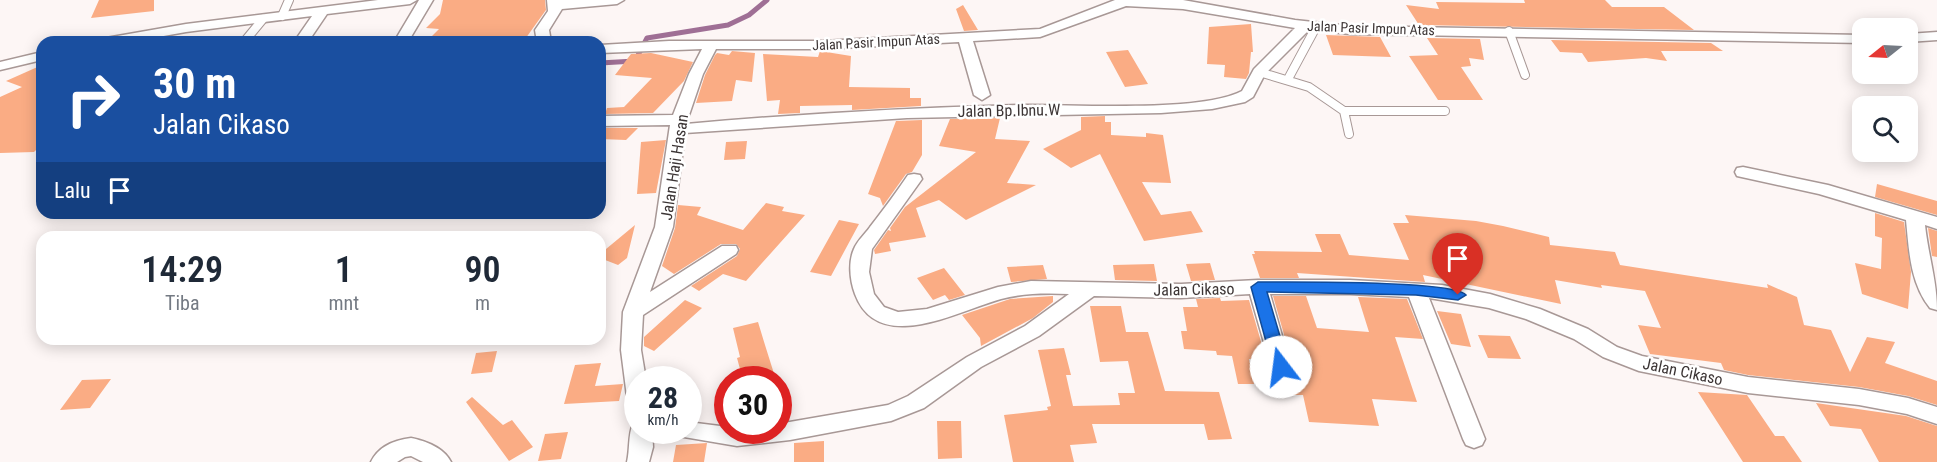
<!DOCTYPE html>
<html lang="id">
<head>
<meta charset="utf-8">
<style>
  body { margin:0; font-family:"Roboto Condensed",sans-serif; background:#f2f2f3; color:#1f2937; height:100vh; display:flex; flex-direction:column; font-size:22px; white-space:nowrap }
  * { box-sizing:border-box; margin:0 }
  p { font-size:20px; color:#747a83 }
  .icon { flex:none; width:33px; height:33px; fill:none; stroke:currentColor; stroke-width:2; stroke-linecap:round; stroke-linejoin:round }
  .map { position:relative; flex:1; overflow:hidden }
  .sheet { position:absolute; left:36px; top:231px; width:570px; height:114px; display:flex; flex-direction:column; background:#fff; border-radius:18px; box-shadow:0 3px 15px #0003 }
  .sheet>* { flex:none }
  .guide { position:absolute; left:36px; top:36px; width:570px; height:183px; border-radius:18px; box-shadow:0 3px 15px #0003; background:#1a4fa0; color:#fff; overflow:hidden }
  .needle { width:39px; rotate:252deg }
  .controls { position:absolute; left:1852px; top:18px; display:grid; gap:12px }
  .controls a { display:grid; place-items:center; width:66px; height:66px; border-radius:12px; background:#fff; box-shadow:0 3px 15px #0003; font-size:30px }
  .speed { position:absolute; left:624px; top:366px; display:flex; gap:12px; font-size:30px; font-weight:700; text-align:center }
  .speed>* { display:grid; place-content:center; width:78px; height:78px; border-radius:50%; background:#fff; box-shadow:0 3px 15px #0003; line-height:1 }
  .speed small { font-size:15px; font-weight:400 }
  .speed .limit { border:9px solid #d22; background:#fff; color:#111 }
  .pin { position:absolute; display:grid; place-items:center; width:51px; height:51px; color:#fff; margin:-62px -26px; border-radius:50% 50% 50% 0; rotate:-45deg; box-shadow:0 0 6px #0007 }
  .pin .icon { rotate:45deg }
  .me { position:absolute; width:66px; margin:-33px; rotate:345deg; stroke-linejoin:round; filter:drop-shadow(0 0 4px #0008) }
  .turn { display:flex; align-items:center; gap:21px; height:126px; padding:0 18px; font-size:27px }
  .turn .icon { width:78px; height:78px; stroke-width:2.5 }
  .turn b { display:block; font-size:42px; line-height:51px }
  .then { display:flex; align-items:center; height:57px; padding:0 18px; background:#0003; gap:12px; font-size:22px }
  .eta { display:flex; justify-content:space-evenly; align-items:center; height:102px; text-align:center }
  .eta b { font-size:36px; font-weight:600; line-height:42px }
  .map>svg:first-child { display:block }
</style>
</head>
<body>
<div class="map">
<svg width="1937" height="462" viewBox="0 0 1937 462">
  <rect width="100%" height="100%" fill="#fdf6f5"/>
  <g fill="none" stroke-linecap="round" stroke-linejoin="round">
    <path stroke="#9f6f95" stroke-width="5" d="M600,63L635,61L647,38L728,25L749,15L767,0"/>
  </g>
  <path fill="#faac84" d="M99,0H154V11L91,18Z
    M443,0H545L546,10L523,42L427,41L439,29L426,28L440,14Z
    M1524,0H1605L1612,7H1664L1694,30L1419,25L1406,5L1439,9L1436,2L1525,3Z
    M963,5L978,30L964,31L956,9Z
    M1251,24L1253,52H1251L1249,73L1246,79L1224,77L1225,65L1207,64L1209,27Z
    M1326,35L1380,37L1391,57L1333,55Z
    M1427,38L1480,39L1484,60L1469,58L1471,66L1461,67L1483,100H1438L1409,56L1438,55Z
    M1551,40L1711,43L1723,51H1661L1667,61L1646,58L1588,62L1582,53L1560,52Z
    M1128,50L1148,84L1125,87L1106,52Z
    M732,51L755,53L752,82L736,80L732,101L696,103L705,75L715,55L717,53L729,55Z
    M820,51L851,56L849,87L910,88V98H921V106L852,110V105L800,106V113L778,114L780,100L767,101L763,54L818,57Z
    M651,53L693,62L684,81L653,113L605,114L607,108L624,107L652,78L615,75L631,54Z
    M42,65V144L34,152L0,153V97L22,87L6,81Z
    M1105,116V122H1111V135L1146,137V133L1163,135L1171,183L1142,182L1161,215L1191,211L1203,232L1144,241L1100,154L1071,168L1043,149L1081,130V117Z
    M1000,118L995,139L1030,141L1007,183L1036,185L966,220L939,200L916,208L926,237L889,243L891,251L875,254L874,250L888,230L891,231L890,228L905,207L976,152L939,146L950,119Z
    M922,120V155L912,172L906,174L883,206L880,198L868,194L896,121Z
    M601,128H638L626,140L600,139Z
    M666,140L656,193L637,194L641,142Z
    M747,141L745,159L724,160L726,142Z
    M1877,184L1937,201V215L1875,197Z
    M766,203L784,207L782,211L805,215L746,281L723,274L699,291L691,286L737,256L740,249L736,244H721L674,274L662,266L675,228L678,205L701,207L697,215L743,230Z
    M1875,213L1904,222L1911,272L1908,309L1862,294L1855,263L1881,269L1882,238L1875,236Z
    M1405,215L1476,221L1503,226L1549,237L1550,245L1615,252L1620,265L1768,288L1767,284L1797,297L1804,325L1831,330L1850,372L1867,337L1895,342L1885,363L1937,381V405L1908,396L1859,387L1748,375L1724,370L1721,363L1650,354L1638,325L1661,328L1645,291L1601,285L1602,288L1555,280L1561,304L1423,275L1425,282L1297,273L1299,278H1260L1252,254H1255L1254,251L1322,252L1315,234H1340L1349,255L1409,260L1393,223H1409Z
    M839,220L859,224L831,276L810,272Z
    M635,225L627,258L618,265L600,258V254Z
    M1928,228L1937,231V257L1932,256Z
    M1210,263L1215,280L1191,281L1186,264Z
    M1154,264L1157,281L1115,280L1113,265Z
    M1043,265L1047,279L1011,282L1007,267Z
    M944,268L965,295L949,300L945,295L933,300L917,278Z
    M1053,296V302L1033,318L981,346L980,338L962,315L1010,299Z
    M1273,296H1306L1317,328L1369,332L1358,297L1407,299L1423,339L1395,337L1417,402L1372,399L1379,426L1309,422L1303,395H1288L1284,376L1290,373L1293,366Z
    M1220,298L1221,301L1249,300L1266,359H1249L1254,384H1238L1232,356L1217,355L1216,351L1184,349L1181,331H1187L1183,307H1198L1196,299Z
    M685,300L702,308L654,351L644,346V337Z
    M1090,306H1121L1126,332H1148L1165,391L1219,392L1232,439L1208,440L1204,424H1092L1097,443L1070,445L1074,462H1013L1004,415L1048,410L1047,407L1051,406L1038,350L1064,348L1071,375H1066L1073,406L1120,405L1118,393H1135L1128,361L1100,362Z
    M1437,311L1461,314L1471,347L1451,344Z
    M758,322L765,345L776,380H743L737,358L740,357L733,328Z
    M1478,335L1510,336L1521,359L1488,358Z
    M497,351L492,372L471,374L476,353Z
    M601,363L595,386L623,384L619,401L564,404L575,365Z
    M111,379L90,408L60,410L82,380Z
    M1698,392L1747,395L1775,436H1784L1802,462H1743Z
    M472,397L503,425L512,420L533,447L509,461L466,402Z
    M1816,403L1906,416L1937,426V462H1879L1861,429L1830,426Z
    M937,421H961L962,458L938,459Z
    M568,432L561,459L538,461L545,434Z
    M824,441V462H794V443Z
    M707,443L704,462H673L676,445Z"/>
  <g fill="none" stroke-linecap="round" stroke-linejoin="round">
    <g stroke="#a89896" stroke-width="10">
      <path id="service" d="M282,16L289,0
        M1509,31L1525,75
        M244,42L263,19
        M1259,72L1309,87L1344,111H1445
        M1288,79L1316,27
        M1344,111L1349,134"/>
    </g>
    <g stroke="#a89896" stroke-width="3">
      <path id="minor" d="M378,0H417L410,4L327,14L308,42H294L312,16L186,32L130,42H99L106,38L186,24Z
        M419,0H433L408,42H394Z
        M547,0H624L617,4L562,9L549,30L551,42H537L535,30L548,11Z
        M1115,0H1183L1295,20L1350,26L1863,35V43L1350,34L1309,30L1265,74L1253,97L1245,102L1212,109L1161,113L907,118L685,133L673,227L650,292L722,246H736L738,250L736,254L643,315L641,350L646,380H638V405L630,403L627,397L621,350L623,312L655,227L670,125L600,126V116L673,115L689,74L702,49L600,53V45L669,41H823L1040,29ZM1126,6L1183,9L1295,28L1254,69L1242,91C1200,113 1072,104 1020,105C908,108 797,114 686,124L703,74L716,49H823L959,42L974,95L982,100L990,95L973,41L1040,37Z
        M1937,32V40L1908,42V34Z
        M42,52V60L0,70V62Z
        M1743,167L1828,185L1937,217V229L1925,225C1928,254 1937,281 1937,310L1930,308C1910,283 1909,250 1906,220L1819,194L1737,176L1735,172L1737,168Z
        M914,174L920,175L922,179L872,249L869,272L874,294L884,307L898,312L927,309L998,287L1031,281L1181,284L1258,280H1350L1442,285L1490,294L1540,309L1588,329L1617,347L1642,356L1748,377L1859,389L1908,398L1937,407V424L1907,414L1859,405L1748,393L1639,371L1603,357L1574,339L1526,319L1489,308L1429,298L1485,439L1482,445L1474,448L1466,445L1463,439L1409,297L1350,294H1270L1291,367L1288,372L1281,375L1274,372L1271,367L1250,294L1181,298L1094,296L1039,336L981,367L924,408L891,421L790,440L737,446L678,436L675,430H688V422L728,427V430H778V424L888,405L908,396L967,357L1025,326L1069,294C1046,293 1023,293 1001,299C958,311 878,356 855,294C850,281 848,262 854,249C857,241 865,234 870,227C883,210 896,193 908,175Z
        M638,422V430H652L653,447L649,462H627C630,450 628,434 633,424Z
        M411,438C426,441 444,448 451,462H423L411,456L405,457L397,462H371C378,447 394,440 411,438Z"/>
    </g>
    <use href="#service" stroke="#fff" stroke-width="8"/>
    <use href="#minor" fill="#fff" fill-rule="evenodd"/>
  </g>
  <path fill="#1a73e8" stroke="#114b97" stroke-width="1.5" d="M1258,282C1286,282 1455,280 1466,295L1458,300L1416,295L1267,292L1289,367L1287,371H1276L1273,367L1251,287Z"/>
  <g text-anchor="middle" stroke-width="5" stroke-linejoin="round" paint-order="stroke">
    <g font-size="14" fill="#3c3535" stroke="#fff">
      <text transform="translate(1371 28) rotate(2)" y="5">Jalan Pasir Impun Atas</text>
      <text transform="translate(876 42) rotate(-3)" y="5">Jalan Pasir Impun Atas</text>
    </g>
    <g font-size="16" fill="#3c3535" stroke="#fff">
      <text transform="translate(1009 110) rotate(-1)" y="6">Jalan Bp.Ibnu.W</text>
      <text transform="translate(674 167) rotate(-81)" y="6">Jalan Haji Hasan</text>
      <text transform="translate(1194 289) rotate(-1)" y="6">Jalan Cikaso</text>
      <text transform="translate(1683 371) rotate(12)" y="6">Jalan Cikaso</text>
    </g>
  </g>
</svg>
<div class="controls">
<a><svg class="needle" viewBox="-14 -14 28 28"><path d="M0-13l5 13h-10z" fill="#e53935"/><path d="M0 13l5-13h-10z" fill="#747a83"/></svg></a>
<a><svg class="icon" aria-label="search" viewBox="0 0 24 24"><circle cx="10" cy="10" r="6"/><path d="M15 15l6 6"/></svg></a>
</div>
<div class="speed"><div>28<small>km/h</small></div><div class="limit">30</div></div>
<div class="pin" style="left:1458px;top:295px;background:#d93025"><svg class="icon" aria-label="arrive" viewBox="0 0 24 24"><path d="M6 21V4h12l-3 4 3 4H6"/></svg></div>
<svg class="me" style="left:1281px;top:367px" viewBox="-20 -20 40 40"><circle r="19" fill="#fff"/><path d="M0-13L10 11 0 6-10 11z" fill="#1a73e8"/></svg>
<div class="guide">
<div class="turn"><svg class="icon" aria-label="right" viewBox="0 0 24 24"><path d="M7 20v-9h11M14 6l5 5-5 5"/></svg><div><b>30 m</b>Jalan Cikaso</div></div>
<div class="then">Lalu<svg class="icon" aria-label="arrive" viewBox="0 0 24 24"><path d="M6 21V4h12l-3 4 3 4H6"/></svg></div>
</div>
<section class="sheet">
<div class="eta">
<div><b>14:29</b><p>Tiba</p></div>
<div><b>1</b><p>mnt</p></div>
<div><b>90</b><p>m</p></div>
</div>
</section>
</div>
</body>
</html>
